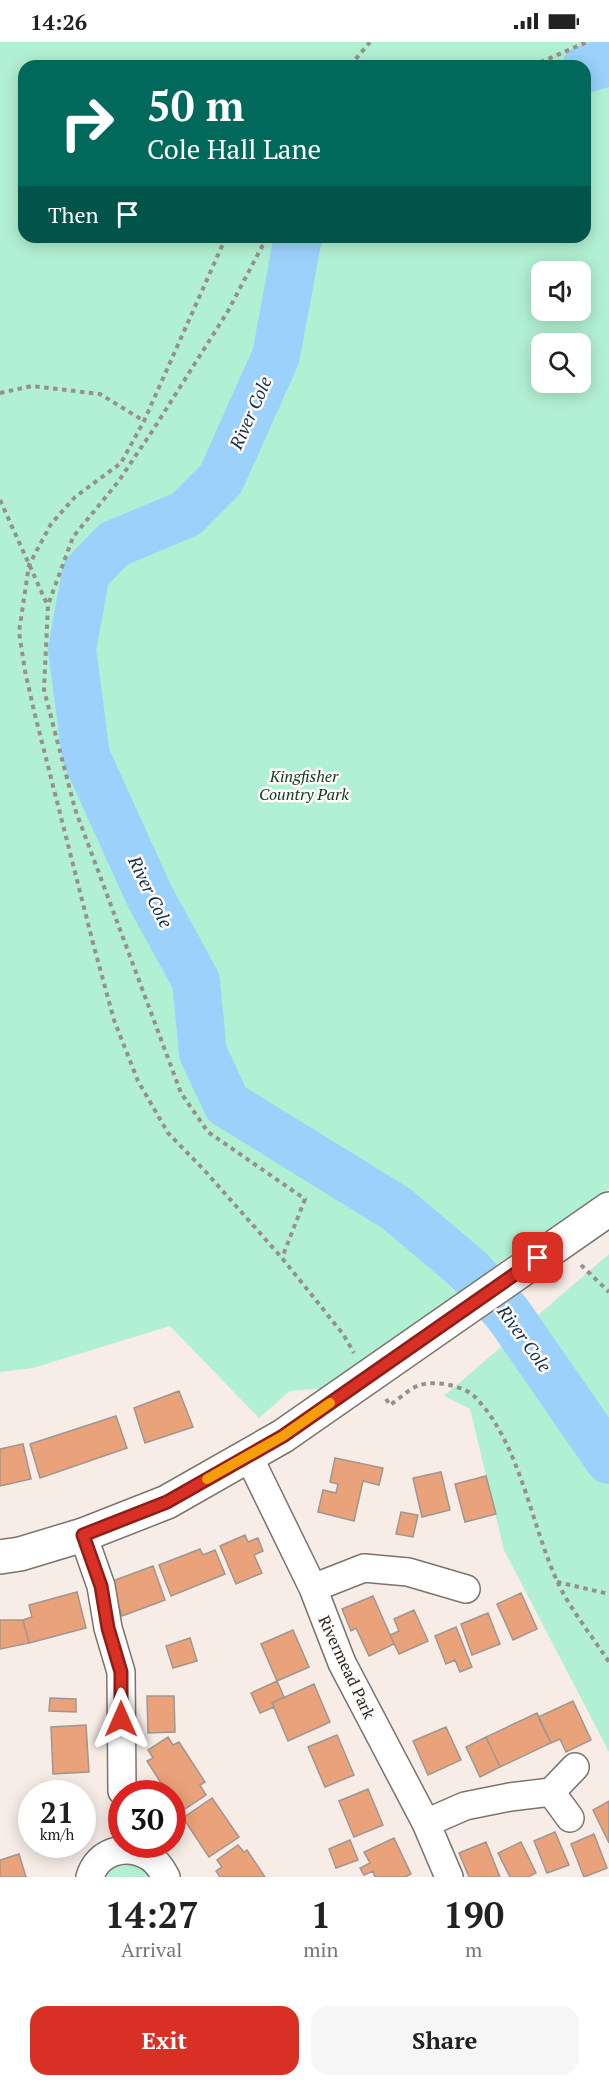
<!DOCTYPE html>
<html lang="en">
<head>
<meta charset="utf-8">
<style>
  body { margin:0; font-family:"PT Serif",serif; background:#f6f6f6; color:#222; height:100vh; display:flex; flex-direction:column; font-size:22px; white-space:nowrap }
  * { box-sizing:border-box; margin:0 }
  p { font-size:20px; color:#767676 }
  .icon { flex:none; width:33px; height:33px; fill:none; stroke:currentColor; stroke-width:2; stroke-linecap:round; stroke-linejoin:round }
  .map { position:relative; height:1835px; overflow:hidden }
  .side { display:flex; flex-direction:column; background:#fff; flex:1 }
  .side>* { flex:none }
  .top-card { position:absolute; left:18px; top:18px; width:573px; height:183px; border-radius:18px; box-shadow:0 3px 15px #0003; background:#00695c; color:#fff; overflow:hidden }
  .tools { position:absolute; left:531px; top:219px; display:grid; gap:12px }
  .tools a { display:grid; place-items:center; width:60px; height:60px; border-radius:12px; background:#fff; box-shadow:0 3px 15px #0003; font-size:30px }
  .speed { position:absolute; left:18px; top:1738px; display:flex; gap:12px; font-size:30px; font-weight:700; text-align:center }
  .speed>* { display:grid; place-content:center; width:78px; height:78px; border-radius:50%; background:#fff; box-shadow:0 3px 15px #0003; line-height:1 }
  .speed small { font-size:15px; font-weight:400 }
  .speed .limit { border:9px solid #d22; background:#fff; color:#111 }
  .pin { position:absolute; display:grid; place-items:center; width:51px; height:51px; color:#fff; margin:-26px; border-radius:12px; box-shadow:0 3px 9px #0006 }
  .me { position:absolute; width:66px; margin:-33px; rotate:0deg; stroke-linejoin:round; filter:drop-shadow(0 0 4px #0008) }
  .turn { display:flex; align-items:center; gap:21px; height:126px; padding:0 30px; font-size:27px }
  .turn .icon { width:78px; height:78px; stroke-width:2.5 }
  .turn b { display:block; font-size:42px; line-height:51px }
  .then { display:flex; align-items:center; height:57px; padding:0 30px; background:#0003; gap:12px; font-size:22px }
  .eta { display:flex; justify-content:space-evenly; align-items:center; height:102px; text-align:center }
  .eta b { font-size:36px; font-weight:800; line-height:42px }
  .button { display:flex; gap:12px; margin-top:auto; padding:12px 30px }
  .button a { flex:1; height:69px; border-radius:18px; background:#d93025; color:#fff; font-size:24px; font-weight:800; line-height:69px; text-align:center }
  .button a+a { background:#f6f6f6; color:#222 }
  .status { display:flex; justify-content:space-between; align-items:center; height:42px; padding:0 30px; background:#fff; direction:ltr }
  .status svg { height:16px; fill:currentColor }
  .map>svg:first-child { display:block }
</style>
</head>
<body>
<div class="status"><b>14:26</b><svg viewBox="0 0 49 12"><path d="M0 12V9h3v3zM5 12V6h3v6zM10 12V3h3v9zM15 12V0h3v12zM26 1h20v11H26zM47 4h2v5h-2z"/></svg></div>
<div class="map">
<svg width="609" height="1835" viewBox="0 0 609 1835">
  <rect width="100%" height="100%" fill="#f7ece6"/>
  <path fill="#b2f0d3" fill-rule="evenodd" d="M0,0H609V1147L549,1192L510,1213L327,1346L290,1349L259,1376L170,1284L33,1326L0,1330ZM24,24H585V195H24ZM542,230H580V268H542ZM542,302H580V340H542Z
    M609,1212V1710L504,1508L470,1367L444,1354Z
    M123,1819L140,1821L153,1835H104L110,1826Z"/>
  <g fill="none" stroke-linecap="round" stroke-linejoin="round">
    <path stroke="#9cd1fb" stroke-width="48" d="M585,27L609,20
      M298,195L276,314L221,437L186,472L114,502L86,531L72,607L86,714L150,855L196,939L203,1011L227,1062L397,1167L470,1229L508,1272L609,1418"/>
  </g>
  <path fill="#e9a279" stroke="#a09691" stroke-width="1.5" d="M179,1349L193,1385L145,1401L134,1366Z
    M116,1374L127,1406L40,1436L30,1402Z
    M23,1402L31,1437L0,1444V1407Z
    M335,1416L383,1426L379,1443L363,1439L354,1479L318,1470L323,1448L336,1451L338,1442L330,1440Z
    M441,1430L450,1468L422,1475L413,1436Z
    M486,1434L496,1472L465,1480L455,1442Z
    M401,1470L418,1473L413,1495L396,1492Z
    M245,1493L248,1500L258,1496L263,1509L254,1513L262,1531L236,1542L220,1504Z
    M200,1507L203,1513L215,1508L225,1532L171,1554L159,1523Z
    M153,1524L165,1558L122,1574L110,1540Z
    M77,1550L86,1586L29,1601L23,1578L32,1575L29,1563Z
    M521,1551L537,1587L513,1598L497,1562Z
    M373,1554L394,1602L369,1614L356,1586L351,1589L342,1567Z
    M414,1568L428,1599L399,1612L390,1593L399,1589L394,1577Z
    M488,1571L500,1602L472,1613L461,1582Z
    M0,1578H23L29,1601L0,1607Z
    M456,1585L472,1625L460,1630L455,1618L446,1622L435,1594Z
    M293,1588L309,1625L277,1639L261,1602Z
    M190,1596L197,1619L173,1626L166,1604Z
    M277,1639L284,1655L272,1661L274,1665L260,1671L251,1651Z
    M314,1642L330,1680L288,1699L272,1661Z
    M147,1654H174L175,1690L148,1691Z
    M50,1656L76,1657V1670L49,1669Z
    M573,1659L591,1698L566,1710L560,1697L551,1701L538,1675Z
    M537,1671L551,1701L500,1725L486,1695Z
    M86,1683L89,1730L53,1732L51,1685Z
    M446,1685L461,1718L428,1733L413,1699Z
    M337,1693L354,1733L325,1745L308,1705Z
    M168,1695L173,1703L179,1700L205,1740L200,1743L206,1753L185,1767L179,1757L174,1760L172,1752H168L147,1719L153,1716L148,1708Z
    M486,1695L500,1725L480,1735L466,1705Z
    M368,1747L383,1783L354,1795L339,1759Z
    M212,1756L239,1795L209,1815L183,1776Z
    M609,1759V1801L593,1768Z
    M32,1765V1802H30L21,1768Z
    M555,1790L569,1823L547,1831L534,1799Z
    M594,1792L607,1826L584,1835L571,1802Z
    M394,1796L411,1832L405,1835H375L373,1829L364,1833L360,1826L370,1821L364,1810Z
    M350,1798L358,1818L336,1826L329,1807Z
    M486,1800L500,1835H469L459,1811Z
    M521,1800L536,1831L528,1835H510L498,1811Z
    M238,1803L244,1810L247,1808L265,1835H220L216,1829L222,1825L217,1818Z
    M19,1812L26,1835H0V1818Z"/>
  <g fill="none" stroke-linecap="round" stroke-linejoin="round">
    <g stroke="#7c736d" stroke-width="30">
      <path id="street" d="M248,1413L313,1546L342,1621L426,1781L449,1835
        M83,1493L101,1544L108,1586L121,1630L122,1749
        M313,1546L364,1526L408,1530L466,1547
        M551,1750L575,1725
        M426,1781L465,1764L510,1755L551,1750L570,1776
        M90,1835C97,1810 125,1801 148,1814C155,1818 162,1827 166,1835"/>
    </g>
    <g stroke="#7c736d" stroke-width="36">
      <path id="secondary" d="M0,1515L20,1512L83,1493L167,1460L283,1394L609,1167"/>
    </g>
    <path stroke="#98908c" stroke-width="4" stroke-dasharray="4.5 4.5" stroke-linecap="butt" d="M350,24L370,0
      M532,24L587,0
      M226,195L144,379L121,421L75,455L51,482L29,523L19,590L25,629L35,673L93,901L114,978L138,1039L168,1091L205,1129L282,1216L343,1292L354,1311
      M267,195L228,269L153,388L118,440L73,495L48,563L44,648L75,767L181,1051L208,1090L305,1157L282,1216
      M0,351L32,344L100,352L144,379
      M0,458L47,562
      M581,1223L609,1250
      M386,1357L390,1363C399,1357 410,1346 420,1343C435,1338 466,1344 476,1356C520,1402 531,1482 557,1539C570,1567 592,1594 609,1620
      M557,1540L609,1552"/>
    <use href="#street" stroke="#fff" stroke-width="27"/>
    <use href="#secondary" stroke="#fff" stroke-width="33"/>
  </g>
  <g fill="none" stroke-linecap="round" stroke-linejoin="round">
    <g stroke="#8d1f18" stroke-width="15">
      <path id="route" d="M121,1677V1630L108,1586L101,1544L83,1493L167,1460L283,1394L538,1216"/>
    </g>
    <use href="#route" stroke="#d93025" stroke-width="10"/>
    <path stroke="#f59e0b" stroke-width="10" d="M207,1437L283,1394L330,1361"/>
  </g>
  <g text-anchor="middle" stroke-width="5" stroke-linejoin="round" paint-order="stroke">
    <g font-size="16" font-style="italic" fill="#103728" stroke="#fffbf8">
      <text x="304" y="740">Kingfisher<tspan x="304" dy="18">Country Park</tspan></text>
    </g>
    <g font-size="16" fill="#292523" stroke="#fffbf8">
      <text transform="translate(347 1625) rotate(65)" y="6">Rivermead Park</text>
    </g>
    <g font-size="18" font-style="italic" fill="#123045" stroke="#fffbf8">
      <text transform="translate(251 371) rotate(-66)" y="6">River Cole</text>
      <text transform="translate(150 850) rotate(64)" y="6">River Cole</text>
      <text transform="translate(524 1297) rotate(54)" y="6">River Cole</text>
    </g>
  </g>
</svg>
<div class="tools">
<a><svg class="icon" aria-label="sound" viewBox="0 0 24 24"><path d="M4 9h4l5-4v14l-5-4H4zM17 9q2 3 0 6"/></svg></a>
<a><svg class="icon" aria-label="search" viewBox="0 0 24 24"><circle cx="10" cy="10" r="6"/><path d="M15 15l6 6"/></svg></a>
</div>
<div class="speed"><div>21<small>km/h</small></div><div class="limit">30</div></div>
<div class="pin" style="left:538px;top:1216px;background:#d93025"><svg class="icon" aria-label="arrive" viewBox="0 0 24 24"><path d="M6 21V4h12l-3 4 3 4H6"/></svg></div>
<svg class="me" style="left:121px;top:1677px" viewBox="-20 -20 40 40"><path d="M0-17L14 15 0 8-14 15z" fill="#d93025" stroke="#fff" stroke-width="4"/></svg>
<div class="top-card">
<div class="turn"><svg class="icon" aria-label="right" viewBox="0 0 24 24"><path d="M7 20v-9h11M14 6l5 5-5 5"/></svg><div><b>50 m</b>Cole Hall Lane</div></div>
<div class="then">Then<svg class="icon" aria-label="arrive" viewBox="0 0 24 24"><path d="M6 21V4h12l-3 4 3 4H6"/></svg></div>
</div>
</div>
<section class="side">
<div class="eta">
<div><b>14:27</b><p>Arrival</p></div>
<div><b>1</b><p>min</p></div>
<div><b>190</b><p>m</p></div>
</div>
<div class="button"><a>Exit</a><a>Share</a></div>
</section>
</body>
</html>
